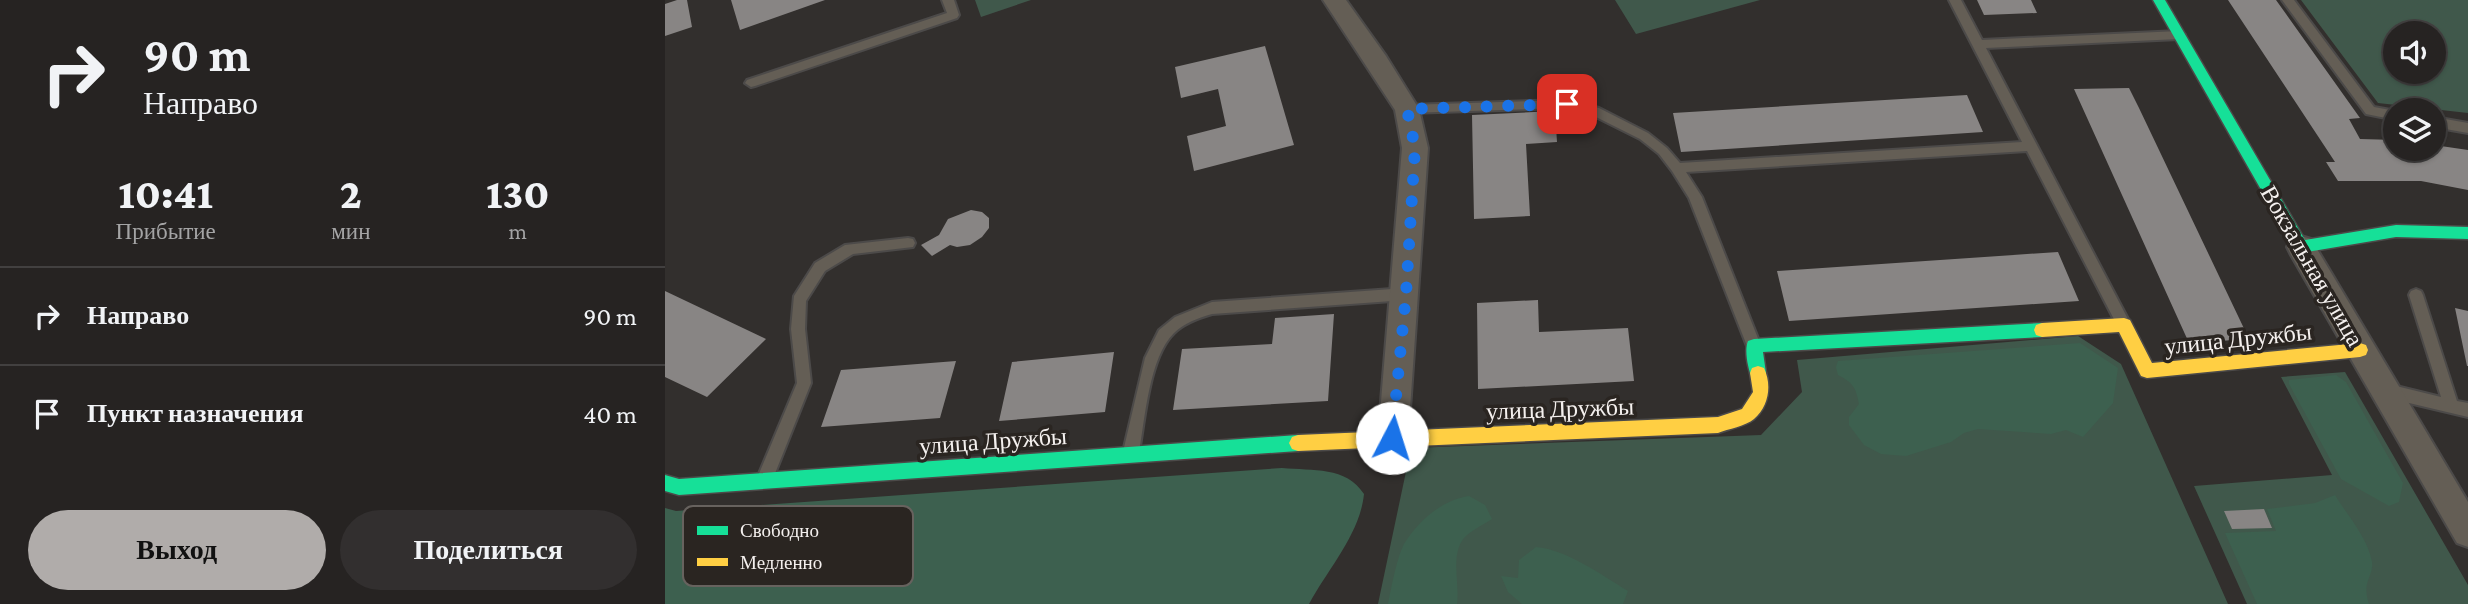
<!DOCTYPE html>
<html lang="ru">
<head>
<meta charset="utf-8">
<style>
  body { margin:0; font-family:"Crimson Pro",serif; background:#322f2f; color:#f1f3f6; height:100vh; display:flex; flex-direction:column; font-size:26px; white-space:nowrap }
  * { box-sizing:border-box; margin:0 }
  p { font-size:23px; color:#a4a4a5 }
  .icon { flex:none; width:38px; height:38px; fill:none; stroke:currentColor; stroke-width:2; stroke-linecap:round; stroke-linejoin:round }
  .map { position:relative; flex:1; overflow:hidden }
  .sheet { display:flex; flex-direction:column; background:#262322; width:665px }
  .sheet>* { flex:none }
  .guide { background:#262322; color:#f1f3f6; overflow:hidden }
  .buttons { position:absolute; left:1718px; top:21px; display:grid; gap:14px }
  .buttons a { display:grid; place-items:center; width:63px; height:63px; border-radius:50%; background:#262322; box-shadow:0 2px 5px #0004,0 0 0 2px #424040; font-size:35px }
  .pin { position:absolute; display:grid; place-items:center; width:60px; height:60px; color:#fff; margin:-30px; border-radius:14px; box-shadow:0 4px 10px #0006 }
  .me { position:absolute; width:77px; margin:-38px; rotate:5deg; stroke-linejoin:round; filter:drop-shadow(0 0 5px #0008) }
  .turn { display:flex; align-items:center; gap:24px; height:147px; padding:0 28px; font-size:32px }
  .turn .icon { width:91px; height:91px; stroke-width:2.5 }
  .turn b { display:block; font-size:49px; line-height:60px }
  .eta { display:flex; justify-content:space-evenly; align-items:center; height:119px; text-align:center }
  .eta b { font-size:42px; font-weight:800; line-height:49px }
  .button { display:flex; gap:14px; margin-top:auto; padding:14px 28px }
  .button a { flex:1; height:80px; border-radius:42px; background:#b0acaa; color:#111; font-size:28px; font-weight:800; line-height:80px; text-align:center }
  .button a+a { background:#322f2f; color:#f1f3f6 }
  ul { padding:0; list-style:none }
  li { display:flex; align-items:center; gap:21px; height:98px; padding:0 28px; border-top:2px solid #424040 }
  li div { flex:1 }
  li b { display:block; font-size:26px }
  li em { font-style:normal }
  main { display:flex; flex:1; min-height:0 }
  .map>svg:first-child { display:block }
</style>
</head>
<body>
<main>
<section class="sheet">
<div class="guide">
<div class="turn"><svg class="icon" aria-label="right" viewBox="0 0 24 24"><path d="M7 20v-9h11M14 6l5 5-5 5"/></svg><div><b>90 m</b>Направо</div></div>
</div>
<div class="eta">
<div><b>10:41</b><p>Прибытие</p></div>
<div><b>2</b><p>мин</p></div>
<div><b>130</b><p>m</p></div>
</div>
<ul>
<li><svg class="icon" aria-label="right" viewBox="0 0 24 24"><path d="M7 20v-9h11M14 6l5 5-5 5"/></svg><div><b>Направо</b></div><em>90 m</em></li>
<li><svg class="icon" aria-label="arrive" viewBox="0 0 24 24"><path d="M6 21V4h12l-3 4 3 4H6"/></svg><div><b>Пункт назначения</b></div><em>40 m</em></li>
</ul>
<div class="button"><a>Выход</a><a>Поделиться</a></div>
</section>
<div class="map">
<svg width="1803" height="604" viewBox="0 0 1803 604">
  <rect width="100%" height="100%" fill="#322f2d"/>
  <path fill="#40584b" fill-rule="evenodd" d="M310,0H366L316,17Z
    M950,0H1095L971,34Z
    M1636,0H1803V113L1713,103ZM1731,33H1769V72H1731Z
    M1413,336L1456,364L1563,604H713L746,448L1096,435L1137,392L1132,360Z
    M1680,372L1803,585V604H1582L1529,486L1667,475L1616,377Z"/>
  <path fill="#3d604f" d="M1415,343L1453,368L1448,403L1418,437L1401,430L1386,434L1313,429L1299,433L1286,442L1241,456L1216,454L1199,445L1184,425V417L1194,404C1191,387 1188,383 1173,375L1171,367L1173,361Z
    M1671,375L1681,382L1738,483L1734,502L1724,506L1676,479L1624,384V380Z
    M617,468C648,471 681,466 699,494C695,534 663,569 644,604H0V508L11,511Z
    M1670,495C1682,515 1703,538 1707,562C1709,577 1696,581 1704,604H1592L1560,533L1611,531L1602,509L1650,503Z
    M804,496L820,505L827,519C818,525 805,531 799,538C785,555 795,584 792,604H723C726,589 732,557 739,544C754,520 777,500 804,496Z
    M871,547C900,549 937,575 963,591L958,604H857L843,592L836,576L853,578L854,560Z"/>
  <path fill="#888584" d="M12,0H22L27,27L0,36V4Z
    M66,0H160L75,30Z
    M1312,0H1366L1372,13L1319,15Z
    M1563,0H1611L1695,118L1684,119L1695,139L1731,140V149H1769V145L1803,150V190L1756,181H1673L1661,162H1670Z
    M600,46L629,145L529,171L522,136L561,126L553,89L516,98L510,67Z
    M1464,88L1474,108L1584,339L1524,343L1409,89Z
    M1302,95L1318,132L1016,152L1008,113Z
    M890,111L892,142L861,144L865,216L809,219L807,115Z
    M306,210L317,212L324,218V228L317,237L305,245L292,247L285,245L267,256L256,245L274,235L283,219Z
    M1393,252L1414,301L1124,321L1112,271Z
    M0,291L101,339L42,397L0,377Z
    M873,300L874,332L963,328L969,381L813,389L812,303Z
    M1790,308L1803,311V366H1802Z
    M669,314L663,401L508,410L517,349L607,344L610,318Z
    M449,352L440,412L334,421L347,362Z
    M291,361L275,418L156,427L176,370Z
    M1599,509L1607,528L1567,529L1559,511Z"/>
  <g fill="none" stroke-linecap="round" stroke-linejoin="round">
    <g stroke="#4c4a49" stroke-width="4">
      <path id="lane" d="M277,0H289L294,15L292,18L90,86L86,87L80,83L82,80L282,13Z
        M1284,0H1296L1317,40L1514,31L1520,35L1514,39L1321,48L1464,321L1466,325L1464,329L1459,331L1454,329L1362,151L1021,172L1037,197L1096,346L1094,350L1089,352L1084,350L1082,346L1024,198L1007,171L994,154L975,139L927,115L902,108L742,113L736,109L742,105L902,100L934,108L983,133L1002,148L1015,163L1357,142Z
        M1617,0H1629L1709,107L1731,111V120L1701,114Z
        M1769,117L1803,123V133L1769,127Z
        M243,238L248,239L250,243L248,247L188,254L160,271L141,301L140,329L146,383L107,481L101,483L95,481L93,476L132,383L126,329L129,296L150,263L180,245Z
        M741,288L746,290L748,294L746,298L741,300L547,314C533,318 519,323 509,333C484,357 480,420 474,452L471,457L466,459L461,457L458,452L480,358L494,330L510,317L547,302Z
        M1751,289L1756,291L1758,295L1792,401L1803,403V417L1723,398L1718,396L1716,391L1718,386L1723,384L1776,397L1744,295L1746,291Z"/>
    </g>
    <g stroke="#4c4a49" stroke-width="4">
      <path id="street" d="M658,0H681L721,56L754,109L763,148L743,438L739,448L728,452L717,448L713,438L737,148L730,110Z
        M1636,236L1646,239L1803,502V547L1792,543L1626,255L1622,247L1626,239Z"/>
    </g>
    <g stroke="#4c4a49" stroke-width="3">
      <path id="fast" d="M1488,0H1500L1640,240L1731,225L1803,227V239L1731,237L1636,253L1631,251Z
        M1377,323L1383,325L1385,330L1383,335L1377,337L1098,352L1101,373L1099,378L1093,380L1087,378C1083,369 1079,350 1083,341L1089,339Z
        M633,435L639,437L642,443L639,449L633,451L14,495L0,491V475L14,479Z"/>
    </g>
    <g stroke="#4c4a49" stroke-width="3">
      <path id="slow" d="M1459,318L1465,320L1487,363L1695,343L1701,345L1703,350L1701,355L1695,357L1482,378L1476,376L1454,332L1377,337L1371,335L1369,330L1371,325L1377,323Z
        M1093,366L1099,368C1107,385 1104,406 1089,419C1081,426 1063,429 1053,433L633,451L627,449L624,443L627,437L633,435L1053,417L1077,409L1088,392L1085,373L1087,368Z"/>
    </g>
    <use href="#lane" fill="#645e55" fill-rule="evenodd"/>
    <use href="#street" fill="#645e55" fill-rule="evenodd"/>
    <use href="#fast" fill="#16e098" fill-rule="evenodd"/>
    <use href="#slow" fill="#ffcf43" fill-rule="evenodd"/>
  </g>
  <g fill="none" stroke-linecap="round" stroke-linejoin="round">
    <path stroke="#1a73e8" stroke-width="12" stroke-dasharray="0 21.6" d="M727,438L741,294L750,148L742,109L902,104"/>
  </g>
  <g text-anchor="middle" stroke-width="7" stroke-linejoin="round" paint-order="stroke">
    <g font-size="24" fill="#f4f0ee" stroke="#2a2521">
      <text transform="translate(1647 266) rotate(60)" y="8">Вокзальная улица</text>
      <text transform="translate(1573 339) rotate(-6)" y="8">улица Дружбы</text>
      <text transform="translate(895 409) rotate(-2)" y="8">улица Дружбы</text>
      <text transform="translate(328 441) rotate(-4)" y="8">улица Дружбы</text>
    </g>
  </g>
  <rect x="18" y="506" width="230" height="80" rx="10" fill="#2a2521" stroke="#67625e" stroke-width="2"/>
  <rect x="32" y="526" width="31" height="9" fill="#16e098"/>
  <rect x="32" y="558" width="31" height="8" fill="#ffcf43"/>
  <g font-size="19" fill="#f4f0ee">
    <text x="75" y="537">Свободно</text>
    <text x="75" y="569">Медленно</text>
  </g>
</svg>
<div class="buttons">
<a><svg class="icon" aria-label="sound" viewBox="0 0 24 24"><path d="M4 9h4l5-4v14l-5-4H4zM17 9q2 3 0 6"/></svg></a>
<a><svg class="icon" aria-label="layers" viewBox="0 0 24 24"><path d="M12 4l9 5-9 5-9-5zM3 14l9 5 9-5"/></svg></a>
</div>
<div class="pin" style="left:902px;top:104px;background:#d93025"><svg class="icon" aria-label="arrive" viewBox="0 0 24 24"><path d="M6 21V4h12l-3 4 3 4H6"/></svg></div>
<svg class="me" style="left:727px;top:438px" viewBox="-20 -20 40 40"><circle r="19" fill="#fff"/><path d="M0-13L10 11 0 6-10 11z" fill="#1a73e8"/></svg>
</div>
</main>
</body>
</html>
